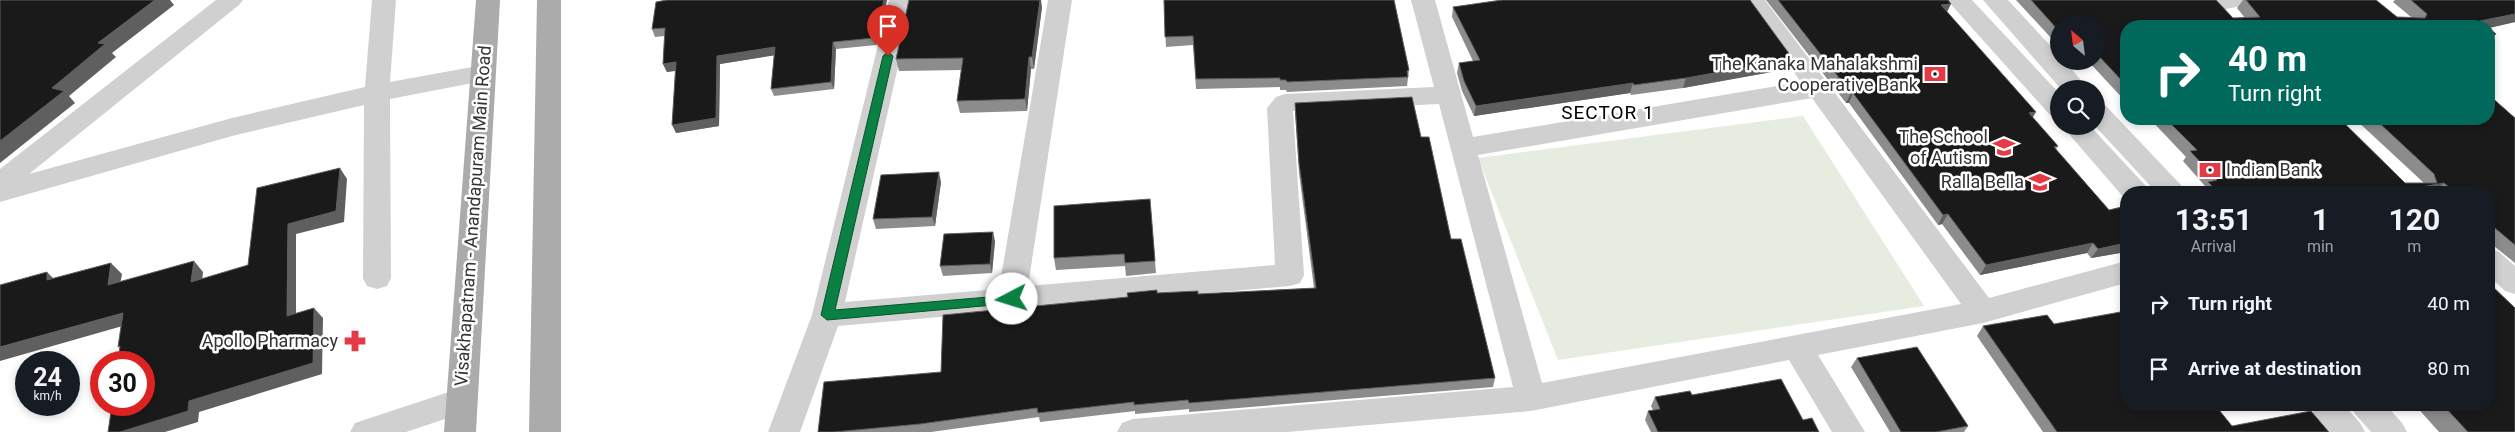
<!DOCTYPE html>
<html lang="en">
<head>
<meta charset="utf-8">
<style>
  body { margin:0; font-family:Roboto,sans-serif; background:#20242c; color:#f1f3f6; height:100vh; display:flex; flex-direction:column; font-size:19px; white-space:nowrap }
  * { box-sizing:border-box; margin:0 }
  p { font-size:16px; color:#9ea1a6 }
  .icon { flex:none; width:28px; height:28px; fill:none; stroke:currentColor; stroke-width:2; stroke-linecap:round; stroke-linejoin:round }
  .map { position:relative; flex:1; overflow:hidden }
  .drawer { position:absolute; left:2120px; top:186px; width:375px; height:225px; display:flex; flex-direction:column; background:#171b24; border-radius:20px; box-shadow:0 2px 8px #0003 }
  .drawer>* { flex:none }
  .banner { position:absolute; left:2120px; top:20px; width:375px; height:105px; border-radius:20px; box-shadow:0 2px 8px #0003; background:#00695c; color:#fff; overflow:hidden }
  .needle { width:32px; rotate:332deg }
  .controls { position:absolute; left:2050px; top:15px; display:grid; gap:10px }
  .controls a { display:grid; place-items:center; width:55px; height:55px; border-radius:50%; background:#171b24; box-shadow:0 2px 8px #0003; font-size:25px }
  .speed { position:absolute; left:15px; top:351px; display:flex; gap:10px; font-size:25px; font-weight:700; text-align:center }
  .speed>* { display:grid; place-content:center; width:65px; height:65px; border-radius:50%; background:#171b24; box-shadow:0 2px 8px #0003; line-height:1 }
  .speed small { font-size:12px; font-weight:400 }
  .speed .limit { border:8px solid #d22; background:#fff; color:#111 }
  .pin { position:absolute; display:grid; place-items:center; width:42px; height:42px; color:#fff; margin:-51px -21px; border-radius:50% 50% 50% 0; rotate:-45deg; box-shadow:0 0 5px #0007 }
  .pin .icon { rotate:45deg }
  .me { position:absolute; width:55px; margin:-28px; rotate:265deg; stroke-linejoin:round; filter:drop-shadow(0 0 4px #0008) }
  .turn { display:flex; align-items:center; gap:18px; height:105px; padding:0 25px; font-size:22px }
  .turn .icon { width:65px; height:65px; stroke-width:2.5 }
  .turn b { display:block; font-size:35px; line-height:42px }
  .eta { display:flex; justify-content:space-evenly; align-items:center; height:85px; text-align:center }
  .eta b { font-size:30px; font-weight:700; line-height:35px }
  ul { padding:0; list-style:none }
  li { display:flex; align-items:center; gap:15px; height:65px; padding:0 25px }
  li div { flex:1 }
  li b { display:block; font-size:19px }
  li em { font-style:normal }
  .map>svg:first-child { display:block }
</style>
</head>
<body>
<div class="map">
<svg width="2515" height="432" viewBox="0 0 2515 432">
  <rect width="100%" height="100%" fill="#fff"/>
  <path fill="#e6ecdf" d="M1803,116L1924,306L1558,360L1478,158Z"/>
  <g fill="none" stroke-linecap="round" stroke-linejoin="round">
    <path fill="#d0d0d0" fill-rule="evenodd" d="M216,0H243L239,5L29,174L232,118L365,87L372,0H396L390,82L483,65L492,67L495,73L492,79L483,81L390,99L391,278L387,286L377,289L367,286L363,278L364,105L232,136L0,202V169Z
      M889,0H913L845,302L999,289L1048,0H1072L1028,286L1275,265L1267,108L1276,97L1285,94L1434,87L1411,0H1435L1473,137L1801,82L1741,0H1765L1989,298L2126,261V283L1983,323L1818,355L1865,432H1832L1789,360L1531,411L1287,432H1117L1122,423L1133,419L1513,387L1439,104L1293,111L1304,275L1300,283L1290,286L838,326L800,432H768L812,315ZM1812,98L1961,304L1542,383L1478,155Z
      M1947,0H1972L2059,93V118L2050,115Z
      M1983,0H2008L2059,55V61H2065L2088,89H2061Z
      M2206,0H2250L2246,5L2216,11L2208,8L2204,3Z
      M2096,102L2105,105L2181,185L2184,192H2156L2095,126Z
      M2062,126H2090L2145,185L2148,192H2126L2125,199Z
      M2489,249L2499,252L2515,266V294L2505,291L2489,276Z
      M461,388L472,392L476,401L472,410L406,432H350L355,423Z
      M2310,405H2344L2360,423L2365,432H2330L2314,414Z
      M2351,405H2386L2402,423L2407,432H2371L2355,414Z"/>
    <path fill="#ababab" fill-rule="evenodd" d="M476,0H500L476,432H444Z
      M537,0H561V432H529Z"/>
  </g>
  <path fill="#8c8c8c" d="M887,0L876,45L836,49L834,89L774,96L771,89L774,55L720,64L719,126L676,133V71L667,72L663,64L665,36L655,37L652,29Z
    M1164,0L1409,70L1407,86L1287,92L1286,90H1280V87L1196,89L1193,45L1166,47Z
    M1766,0H1948L1947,12L2033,118L2058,146L2056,149L2109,210L2126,206V252L2091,258L2087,253L1980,275L1942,224L1938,225L1849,103H1846Z
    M2016,0H2216L2233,18H2245L2237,8L2243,0H2376L2397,17H2411L2393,2L2395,0H2515V22L2489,28L2126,26V102L2088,61H2096V24H2059V39L2053,40Z
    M1042,7L1034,69H1031L1027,111L960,113L957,101L961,70L899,71L896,59Z
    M1453,7L1789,69L1683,88L1631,95L1630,93L1474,116L1462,91L1457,73L1459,63L1473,61L1452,17Z
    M1295,103L1421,137L1451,239L1495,378L1493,387L1189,412V409L1135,414V411L1040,422L1039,417L931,432H818L941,372L1128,297L1157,293L1198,294L1314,288L1299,173L1295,113Z
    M2515,118V263L2489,242V192H2201L2205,186L2183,161L2186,157L2150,119H2340L2405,183H2424L2355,119H2489Z
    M941,182L935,226L876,229L873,219Z
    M1150,199L1156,273L1126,276L1125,266L1056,270L1054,258Z
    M995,241L992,273L943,276L940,266Z
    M2054,324L2232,426L2329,432H2043L1977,336L1983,326Z
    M1857,358L1968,426L1964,432H1890L1851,367Z
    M1692,395L1803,420L1819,432H1651L1645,420L1648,411L1653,410L1651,406L1655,397Z
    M2415,405H2489L2515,432H2439Z"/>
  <path fill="#5f5f5f" d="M155,0H170L174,5L112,53L116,57L69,96L75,103L0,163V141L52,88L98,43Z
    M884,0H887L876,45L874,38Z
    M1040,0H1041L1042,7L1034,69L1032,57Z
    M1951,4L1946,14L1941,5Z
    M2515,14V22L2489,28V26H2476L2480,21Z
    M2058,30L2059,39L2053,40Z
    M2496,34L2489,43V35Z
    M833,42L836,49L834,89L831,82Z
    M775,47L777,55L720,64L719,126L676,133L672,125L717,56Z
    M1029,57L1031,69L1027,111L1025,99Z
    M1793,59L1789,69L1683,88L1686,78Z
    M676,62L679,70L667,72L663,64Z
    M1633,83L1630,93L1474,116L1476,106Z
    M1851,93H1853L1849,103H1846Z
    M2036,112L2030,122L2029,113Z
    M340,168L347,179L344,222L296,234V326L287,316L288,224Z
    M939,172L941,182L935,226L932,217Z
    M2444,183L2435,192H2392Z
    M1948,214L1942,224L1938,225L1943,215Z
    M993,232L995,241L992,273L990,264Z
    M2093,243L2087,253L1980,275L1986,265Z
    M2126,243V252L2091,258L2098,249Z
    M194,261L203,272L201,293L191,282Z
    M111,263L122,274L118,295L108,285Z
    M47,272L58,283L47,280Z
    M314,308L323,318L322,374L199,412L198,422L165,432H120Z
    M123,313L133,323L0,361V347Z"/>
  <path fill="#1a1a1a" stroke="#5f5f5f" d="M0,0H155L98,43L105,44L52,88L64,91L0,141Z
    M667,0H884L874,38L833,42L831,82L771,89L775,47L717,56L716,118L672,125L676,62L663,64L665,28L652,29L656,2Z
    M909,0H1040L1032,57H1029L1025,99L957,101L963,58L896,59Z
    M1164,0H1394L1409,70L1407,71L1408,77L1287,82L1286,80H1280V78L1196,79L1193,36L1165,37Z
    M1502,0H1750L1793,59L1686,78L1634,85L1633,83L1476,106L1464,81L1459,63L1480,60L1453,7Z
    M1778,0H1948L1951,4L1941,5L2036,112L2029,113L2058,146L2054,147L2109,210L2126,206V243L2098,249L2093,243L1986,265L1948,214L1943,215L1853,93H1851Z
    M2031,0H2216L2233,18L2260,17L2246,0H2376L2397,17L2425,18L2427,14L2411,0H2515V14L2480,21L2487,26H2126V85L2096,53V24H2059L2058,30Z
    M2489,28L2496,34L2489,35Z
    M2489,95L2515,118V245L2489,223V192H2455L2444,183L2392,192H2218L2208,182L2217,180L2190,151L2197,150L2166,119H2340L2405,183H2437L2434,174L2375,119H2489Z
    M1412,97L1421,137H1429L1451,239H1461L1495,378L1189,403L1188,400L1134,405V402L1038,413L1037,408L920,424L834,432H818L824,382L941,372L943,315L1128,297L1127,293L1157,290V293L1198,291V294L1316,288L1299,163L1295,103Z
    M340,168L336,211L288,224L287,316L314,308L313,363L189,401L188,411L120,432H108L112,405H144V362H118L120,346L118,347L123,313L0,347V285L47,272V280L111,263L108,285L194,261L191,282L248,265L257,188Z
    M939,172L932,217L873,219L881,175Z
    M1150,199L1155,261L1125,263L1124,254L1054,258V206Z
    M993,232L990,264L940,266L944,234Z
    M2489,283L2515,308V432H2468L2443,405H2489Z
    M2126,311V405H2215L2232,426L2311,411L2329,432H2057L1983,326L2047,315L2054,324Z
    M1917,347L1968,426L1936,432H1901L1857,358Z
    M1781,379L1803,420L1812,418L1819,432H1658L1648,411L1660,409L1655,397L1690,391L1692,395Z"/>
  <path fill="#0b8043" stroke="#07532c" d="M888,52L893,56L835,310L1012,295L1018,299L1016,303L827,320L821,315L883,56Z"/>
  <defs>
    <g id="bank-bare" transform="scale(1.725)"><path d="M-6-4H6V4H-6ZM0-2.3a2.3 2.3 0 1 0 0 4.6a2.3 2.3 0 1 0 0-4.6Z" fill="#e63946" stroke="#fff" stroke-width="2.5" paint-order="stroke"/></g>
    <g id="school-bare" transform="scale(1.725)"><path d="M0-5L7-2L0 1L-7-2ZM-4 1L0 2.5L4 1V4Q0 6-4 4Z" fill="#e63946" stroke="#fff" stroke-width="2.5" paint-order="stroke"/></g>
    <g id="pharmacy-bare" transform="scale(1.725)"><path d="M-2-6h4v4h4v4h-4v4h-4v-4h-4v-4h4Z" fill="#e63946" stroke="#fff" stroke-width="2.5" paint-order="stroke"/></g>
  </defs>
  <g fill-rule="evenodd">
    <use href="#bank-bare" x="1935" y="74"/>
    <use href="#school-bare" x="2004" y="147"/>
    <use href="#bank-bare" x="2210" y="170"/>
    <use href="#school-bare" x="2040" y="182"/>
    <use href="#pharmacy-bare" x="355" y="341"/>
  </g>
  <g text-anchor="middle" stroke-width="5" stroke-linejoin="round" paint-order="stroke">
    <g font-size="18" fill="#333" stroke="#fff" text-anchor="end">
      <text x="1918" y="70">The Kanaka Mahalakshmi<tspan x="1918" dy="21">Cooperative Bank</tspan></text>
      <text x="1988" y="143">The School<tspan x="1988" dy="21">of Autism</tspan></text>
      <text x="2226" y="176" text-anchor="start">Indian Bank</text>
      <text x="2024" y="188">Ralla Bella</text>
      <text x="338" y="347">Apollo Pharmacy</text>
    </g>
    <g font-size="18" fill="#333" stroke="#fff">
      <text transform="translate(473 216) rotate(-86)" y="6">Visakhapatnam - Anandapuram Main Road</text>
    </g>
    <g font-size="19" letter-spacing="1" fill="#000" stroke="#fff">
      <text x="1608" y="119">SECTOR 1</text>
    </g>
  </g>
</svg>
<div class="controls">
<a><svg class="needle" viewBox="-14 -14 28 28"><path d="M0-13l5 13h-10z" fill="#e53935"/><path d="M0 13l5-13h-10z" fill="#9ea1a6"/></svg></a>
<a><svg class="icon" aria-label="search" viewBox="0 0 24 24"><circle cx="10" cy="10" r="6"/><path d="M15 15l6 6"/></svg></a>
</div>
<div class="speed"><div>24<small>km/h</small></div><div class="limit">30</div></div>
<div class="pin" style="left:888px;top:56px;background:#d93025"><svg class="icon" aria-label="arrive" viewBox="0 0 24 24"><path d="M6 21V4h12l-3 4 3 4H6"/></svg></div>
<svg class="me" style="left:1012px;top:299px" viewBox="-20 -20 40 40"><circle r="19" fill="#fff"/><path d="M0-13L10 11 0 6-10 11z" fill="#0b8043"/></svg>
<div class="banner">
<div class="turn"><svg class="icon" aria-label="right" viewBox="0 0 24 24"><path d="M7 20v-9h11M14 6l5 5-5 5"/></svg><div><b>40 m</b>Turn right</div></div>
</div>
<section class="drawer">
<div class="eta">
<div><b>13:51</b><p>Arrival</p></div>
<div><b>1</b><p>min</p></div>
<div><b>120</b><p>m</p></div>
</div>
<ul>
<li><svg class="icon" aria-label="right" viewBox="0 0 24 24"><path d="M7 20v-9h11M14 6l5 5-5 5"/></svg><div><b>Turn right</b></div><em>40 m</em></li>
<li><svg class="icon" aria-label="arrive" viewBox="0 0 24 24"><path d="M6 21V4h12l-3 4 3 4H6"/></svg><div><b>Arrive at destination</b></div><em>80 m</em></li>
</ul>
</section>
</div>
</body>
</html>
